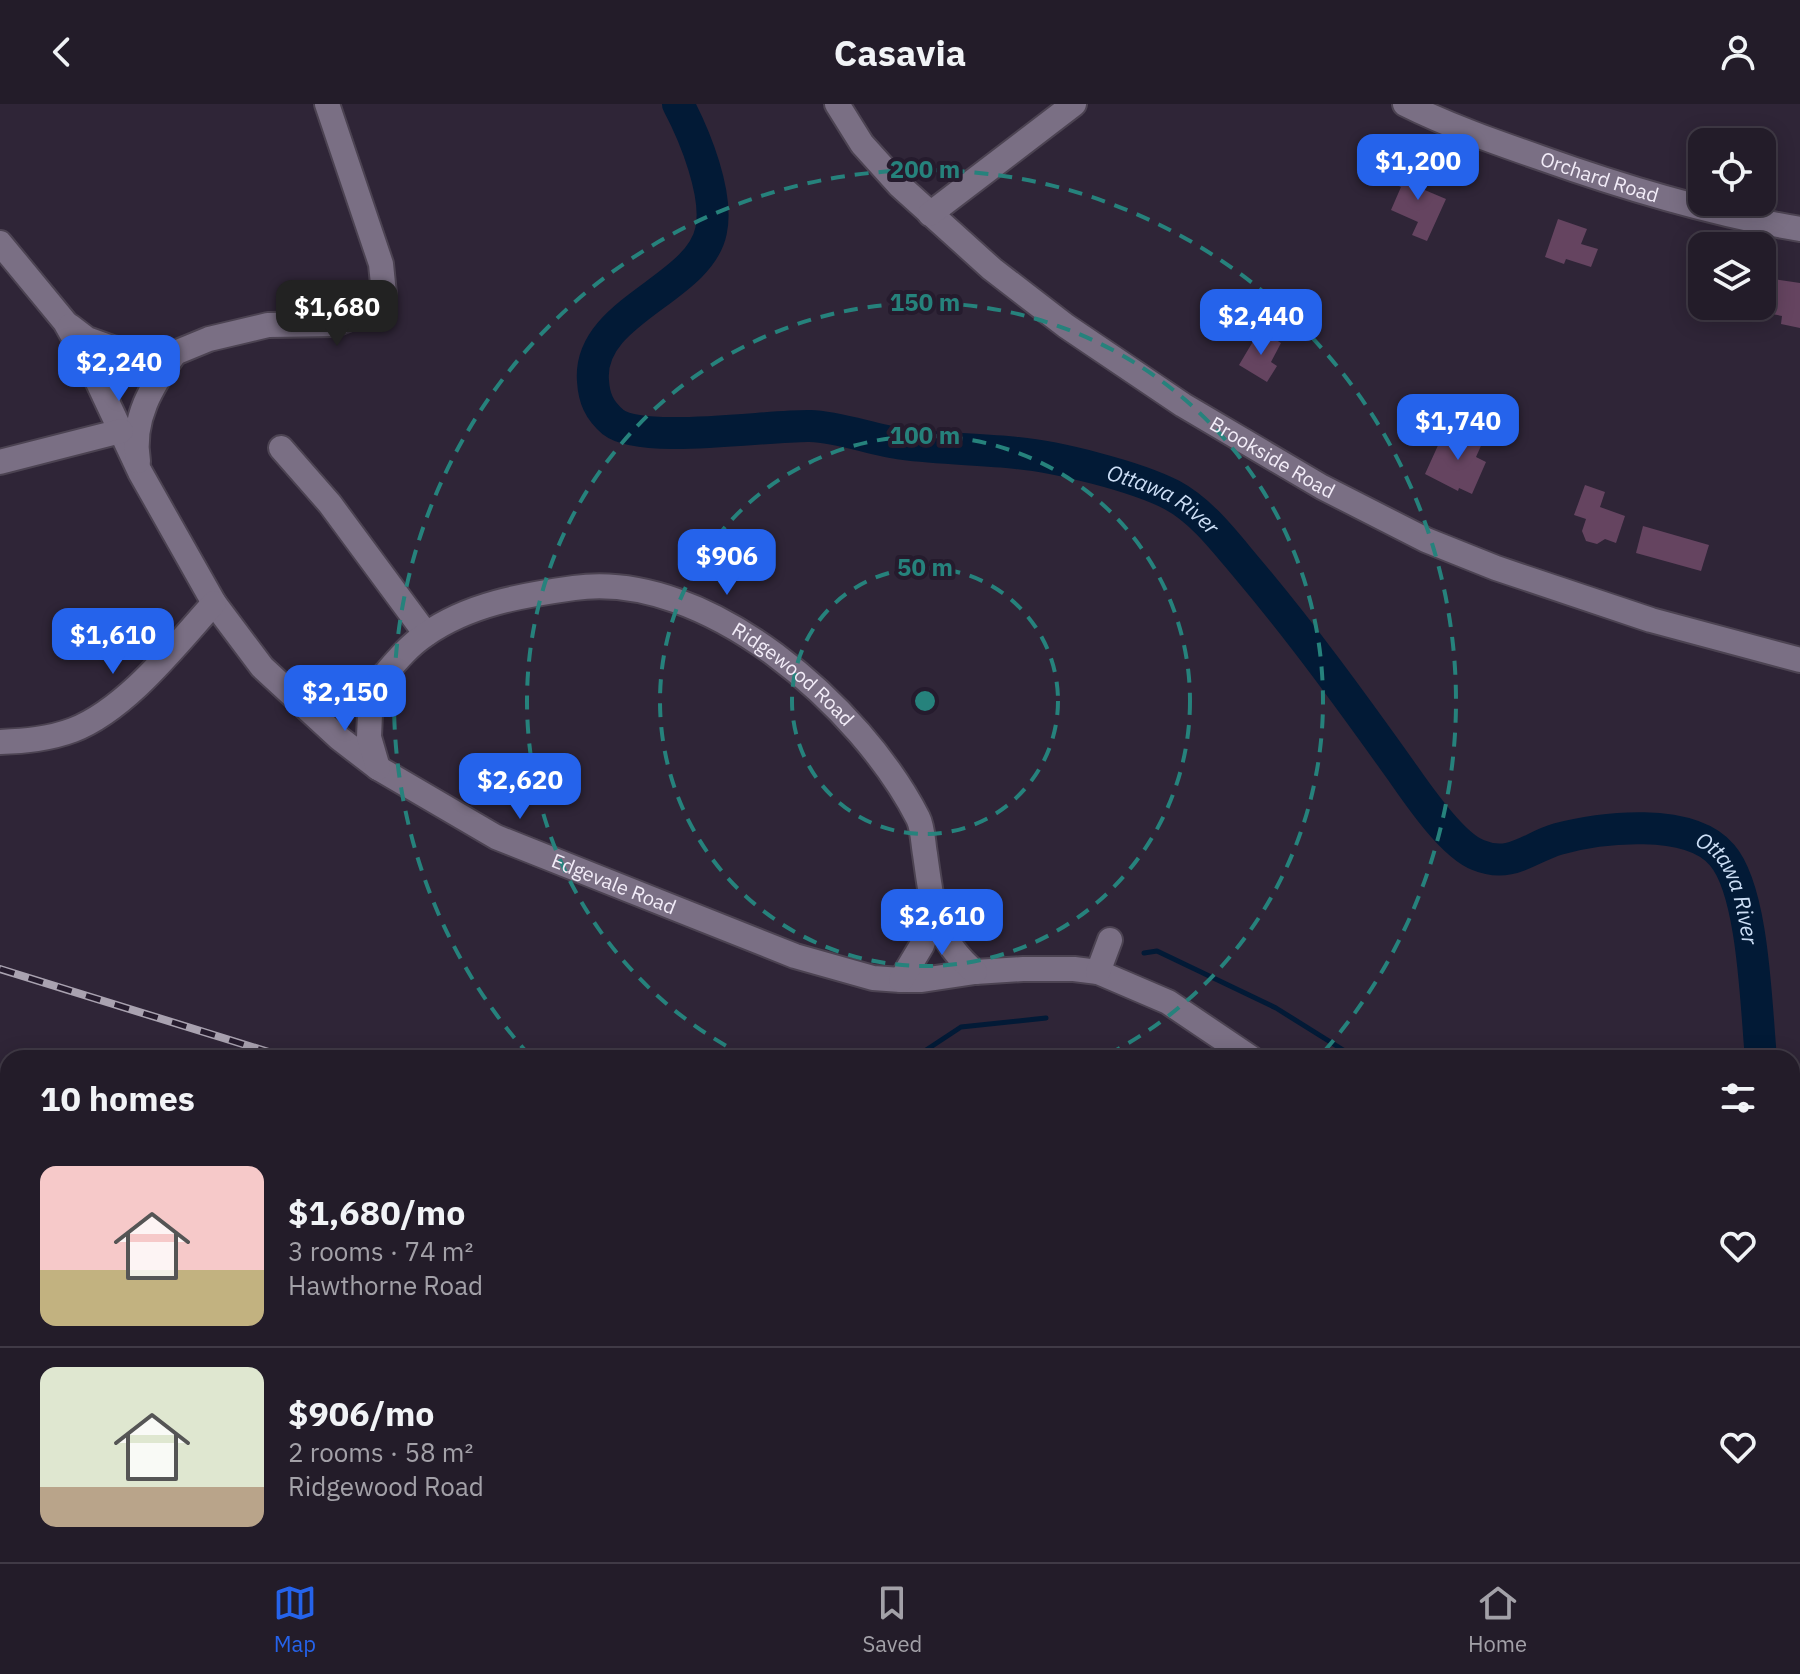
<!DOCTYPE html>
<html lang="en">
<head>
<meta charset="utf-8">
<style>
	body { margin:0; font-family:"IBM Plex Sans",sans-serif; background:#2b2531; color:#f1f3f6; height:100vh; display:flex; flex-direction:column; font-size:30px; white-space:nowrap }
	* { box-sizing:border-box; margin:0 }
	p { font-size:26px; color:#a3a1a8 }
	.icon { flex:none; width:44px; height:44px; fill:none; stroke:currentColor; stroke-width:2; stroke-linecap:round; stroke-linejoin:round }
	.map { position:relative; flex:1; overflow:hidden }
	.panel { position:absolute; left:0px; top:946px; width:1800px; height:512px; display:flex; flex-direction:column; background:#231c29; border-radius:24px 24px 0 0; box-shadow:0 4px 20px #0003,0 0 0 2px #403a46 }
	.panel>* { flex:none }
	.buttons { position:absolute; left:1688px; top:24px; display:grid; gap:16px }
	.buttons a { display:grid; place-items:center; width:88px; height:88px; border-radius:16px; background:#231c29; box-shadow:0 4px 20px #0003,0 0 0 2px #403a46; font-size:40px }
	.price { position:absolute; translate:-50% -68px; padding:0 18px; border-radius:16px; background:#2563eb; color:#fff; font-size:26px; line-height:52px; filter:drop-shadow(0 2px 4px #0008) }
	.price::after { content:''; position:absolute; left:50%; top:48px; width:24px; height:18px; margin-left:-12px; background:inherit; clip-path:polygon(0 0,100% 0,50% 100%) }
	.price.on { background:#222; color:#fff }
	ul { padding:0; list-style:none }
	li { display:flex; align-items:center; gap:24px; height:200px; padding:0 40px }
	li+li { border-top:2px solid #403a46 }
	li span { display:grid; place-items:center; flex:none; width:224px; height:160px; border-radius:16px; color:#555 }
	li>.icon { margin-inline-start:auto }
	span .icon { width:96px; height:96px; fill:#fffc; stroke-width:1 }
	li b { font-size:34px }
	h2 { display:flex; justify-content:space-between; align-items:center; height:96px; padding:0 40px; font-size:34px }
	header { display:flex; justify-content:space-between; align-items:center; height:104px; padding:0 40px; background:#231c29; font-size:36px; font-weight:700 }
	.menu { display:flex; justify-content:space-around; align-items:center; height:112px; border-top:2px solid #403a46; background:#231c29; font-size:22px; color:#a3a1a8 }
	.menu a { display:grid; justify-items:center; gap:4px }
	.menu .on { color:#2563eb }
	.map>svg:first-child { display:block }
	.forest { fill:#445f3e }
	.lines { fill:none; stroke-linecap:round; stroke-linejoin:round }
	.stream { stroke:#021a36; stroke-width:5 }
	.river { stroke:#021a36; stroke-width:32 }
	.building { fill:#654460 }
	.minor-casing { stroke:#4c4352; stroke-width:28 }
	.minor { stroke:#7a6f84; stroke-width:24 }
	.rail-casing { stroke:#a9a2b0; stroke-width:8 }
	.rail { stroke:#251b2d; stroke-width:5; stroke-dasharray:15; stroke-linecap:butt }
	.ring { fill:none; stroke:#26827c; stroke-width:4; stroke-dasharray:14 10 }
	.labels { text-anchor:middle; stroke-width:8; stroke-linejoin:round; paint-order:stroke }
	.street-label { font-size:20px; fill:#f2ecf8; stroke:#251b2d }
	.water-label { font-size:22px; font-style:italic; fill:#ccdef5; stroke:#251b2d }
	.centre { fill:#26827c; stroke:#251b2d; stroke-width:4 }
	.ring-label { font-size:24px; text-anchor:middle; font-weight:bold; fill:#26827c; stroke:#251b2d; stroke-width:8; stroke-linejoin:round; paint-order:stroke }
</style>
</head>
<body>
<header><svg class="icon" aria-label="back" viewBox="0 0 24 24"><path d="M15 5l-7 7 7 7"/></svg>Casavia<svg class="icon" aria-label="person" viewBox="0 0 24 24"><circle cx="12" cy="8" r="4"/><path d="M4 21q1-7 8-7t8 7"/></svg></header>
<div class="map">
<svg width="1800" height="1458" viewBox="0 0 1800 1458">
	<rect width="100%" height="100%" fill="#2f2537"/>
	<path class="forest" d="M0 967 8 970V1450H551L552 1458H0Z"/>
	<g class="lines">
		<g class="stream">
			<path d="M1144 849 1157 847 1276 904 1356 954"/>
			<path d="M914 954 961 923 1046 914"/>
			<path d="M549 1450 551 1458"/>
			<path d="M220 1458 232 1450"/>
		</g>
		<g class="river">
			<path id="s1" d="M678 0C695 32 719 91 711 127 699 186 587 207 593 277 594 294 599 306 613 318 642 341 768 321 810 322 841 323 872 336 903 340 940 345 979 345 1017 349 1058 353 1135 372 1172 391 1202 407 1225 438 1247 464 1302 529 1352 598 1402 668 1418 691 1452 741 1478 751 1511 765 1530 743 1558 735 1601 723 1690 713 1722 751 1754 788 1756 904 1761 954"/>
			<path d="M1792 1022 1800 1028"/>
		</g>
	</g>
	<g class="building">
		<path d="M1406 60 1426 69 1420 84 1446 95 1427 137 1412 131 1418 118 1391 106 1401 83 1397 81Z"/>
		<path d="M1558 115 1587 125 1581 140 1598 145 1591 163 1566 155 1564 160 1545 153Z"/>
		<path d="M1700 163H1702V189L1696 188Z"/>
		<path d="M1773 175 1800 179V224L1781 220 1782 212 1767 209Z"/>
		<path d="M1265 229 1281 239 1271 258 1277 262 1267 278 1239 261 1255 234 1260 237Z"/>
		<path d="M1460 324 1484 335 1476 353 1486 358 1472 390 1459 384 1458 387 1425 370 1440 337 1451 342Z"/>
		<path d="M1585 381 1605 388 1600 403 1625 412 1616 439 1605 435 1597 440 1586 437 1582 427 1586 415 1574 411Z"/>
		<path d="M1643 422 1709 441 1701 467 1636 449Z"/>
		<path d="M1792 1181 1800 1182V1208L1792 1207Z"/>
		<path d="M687 1450H715L713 1458H685Z"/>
		<path d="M778 1450H809L807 1458Z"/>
		<path d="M863 1450H874L885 1453 884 1458H861Z"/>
		<path d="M1327 1450H1372L1371 1458H1325Z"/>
		<path d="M1402 1450H1440L1449 1454 1447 1458H1394L1396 1454 1399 1456Z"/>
	</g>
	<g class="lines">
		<g class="minor-casing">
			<g id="minor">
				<path id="s2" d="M837 0 862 40 899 81 992 165 1066 222 1183 301 1322 383 1426 436 1496 464 1651 516 1800 556"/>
				<path id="s3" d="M1405 0C1449 22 1495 38 1541 54 1625 84 1712 110 1800 125"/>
				<path d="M930 110 1074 0"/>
				<path id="s4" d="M0 139 65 218 94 270 140 368 214 499 262 563 339 634 378 664 496 733 795 852 873 874 901 876H922L975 868 1023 865H1074L1098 868 1168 898 1251 954"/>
				<path d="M70 222 87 235 112 244 143 249H175L209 235 268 221 335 220 360 210 384 190 381 160 327 0"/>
				<path d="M281 344 330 400 426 530"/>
				<path d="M138 357C131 315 152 282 175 249"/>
				<path d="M0 358 121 327"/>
				<path d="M371 587 369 633 378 664"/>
				<path id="s5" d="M306 602C326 601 353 598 370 587 376 583 381 574 386 569 398 555 410 541 425 531 469 500 523 491 574 484 707 465 862 604 918 714 923 724 923 739 925 750 932 799 934 834 975 868"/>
				<path d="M0 638C25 637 49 635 73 626 127 605 176 541 214 499"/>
				<path d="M1098 868 1110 836"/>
				<path d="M901 876 922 841 933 807"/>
				<path d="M1792 1102 1800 1104"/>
				<path d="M624 1450 626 1458"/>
				<path d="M1090 1450 1121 1458"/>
				<path d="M981 1458 983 1450"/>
			</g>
		</g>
		<use href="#minor" class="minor"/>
		<g class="rail-casing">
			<g id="rail">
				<path d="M0 865 288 954"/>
				<path d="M1792 1419 1800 1421"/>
			</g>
		</g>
		<use href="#rail" class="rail"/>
	</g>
	<g class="ring">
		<circle cx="925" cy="597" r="133"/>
		<circle cx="925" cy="597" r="265"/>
		<path d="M747 953A398 398 0 1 1 1103 953"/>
		<path d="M530 952A531 531 0 1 1 1320 952"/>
	</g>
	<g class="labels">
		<g class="street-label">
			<text dy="7" stroke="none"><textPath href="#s3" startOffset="208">Orchard Road</textPath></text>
			<text dy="7" stroke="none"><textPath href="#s2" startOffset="566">Brookside Road</textPath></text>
			<text dy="7" stroke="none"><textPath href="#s5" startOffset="546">Ridgewood Road</textPath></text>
			<text dy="7" stroke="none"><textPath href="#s4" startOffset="918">Edgevale Road</textPath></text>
		</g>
		<g class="water-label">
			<text dy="8" stroke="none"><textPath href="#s1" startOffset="942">Ottawa River</textPath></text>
			<text dy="8" stroke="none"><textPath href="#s1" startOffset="1712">Ottawa River</textPath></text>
		</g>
	</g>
	<circle cx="925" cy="597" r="12" class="centre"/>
	<g class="ring-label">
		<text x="925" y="74">200 m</text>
		<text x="925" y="207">150 m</text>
		<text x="925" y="340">100 m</text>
		<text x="925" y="472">50 m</text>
	</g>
</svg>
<div class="buttons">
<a><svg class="icon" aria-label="locate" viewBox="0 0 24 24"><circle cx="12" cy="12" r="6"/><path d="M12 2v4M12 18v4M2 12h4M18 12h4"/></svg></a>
<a><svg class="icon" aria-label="layers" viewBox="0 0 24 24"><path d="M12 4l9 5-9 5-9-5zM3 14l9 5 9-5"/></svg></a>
</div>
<b class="price" style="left:1418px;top:98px">$1,200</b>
<b class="price on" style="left:337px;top:244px">$1,680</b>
<b class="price" style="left:1261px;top:253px">$2,440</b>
<b class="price" style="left:119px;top:299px">$2,240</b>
<b class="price" style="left:1458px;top:358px">$1,740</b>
<b class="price" style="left:727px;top:493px">$906</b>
<b class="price" style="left:113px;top:572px">$1,610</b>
<b class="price" style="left:345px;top:629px">$2,150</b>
<b class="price" style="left:520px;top:717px">$2,620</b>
<b class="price" style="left:942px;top:853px">$2,610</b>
<section class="panel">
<h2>10 homes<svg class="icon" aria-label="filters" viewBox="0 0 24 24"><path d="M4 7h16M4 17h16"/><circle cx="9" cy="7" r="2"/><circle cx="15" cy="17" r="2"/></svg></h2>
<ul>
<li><span style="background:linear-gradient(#f6c9c9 65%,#c2b280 0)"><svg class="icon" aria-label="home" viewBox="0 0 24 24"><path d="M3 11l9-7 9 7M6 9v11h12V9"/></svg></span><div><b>$1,680/mo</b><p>3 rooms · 74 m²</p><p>Hawthorne Road</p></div><svg class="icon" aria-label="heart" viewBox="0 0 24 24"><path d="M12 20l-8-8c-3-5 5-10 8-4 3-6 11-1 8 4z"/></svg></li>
<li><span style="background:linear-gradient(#dfe7d0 75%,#b9a48a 0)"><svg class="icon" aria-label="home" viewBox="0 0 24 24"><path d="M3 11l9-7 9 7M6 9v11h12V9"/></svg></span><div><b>$906/mo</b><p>2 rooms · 58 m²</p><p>Ridgewood Road</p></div><svg class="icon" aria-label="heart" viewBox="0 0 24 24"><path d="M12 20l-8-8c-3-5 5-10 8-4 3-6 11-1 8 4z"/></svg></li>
</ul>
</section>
</div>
<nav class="menu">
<a class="on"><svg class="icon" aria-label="map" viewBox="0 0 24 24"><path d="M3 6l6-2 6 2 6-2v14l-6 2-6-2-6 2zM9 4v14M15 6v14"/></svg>Map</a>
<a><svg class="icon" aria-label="saved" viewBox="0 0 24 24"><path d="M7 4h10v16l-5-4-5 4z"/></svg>Saved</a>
<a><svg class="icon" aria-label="home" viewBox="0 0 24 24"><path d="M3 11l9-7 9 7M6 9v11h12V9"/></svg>Home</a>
</nav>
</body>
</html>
